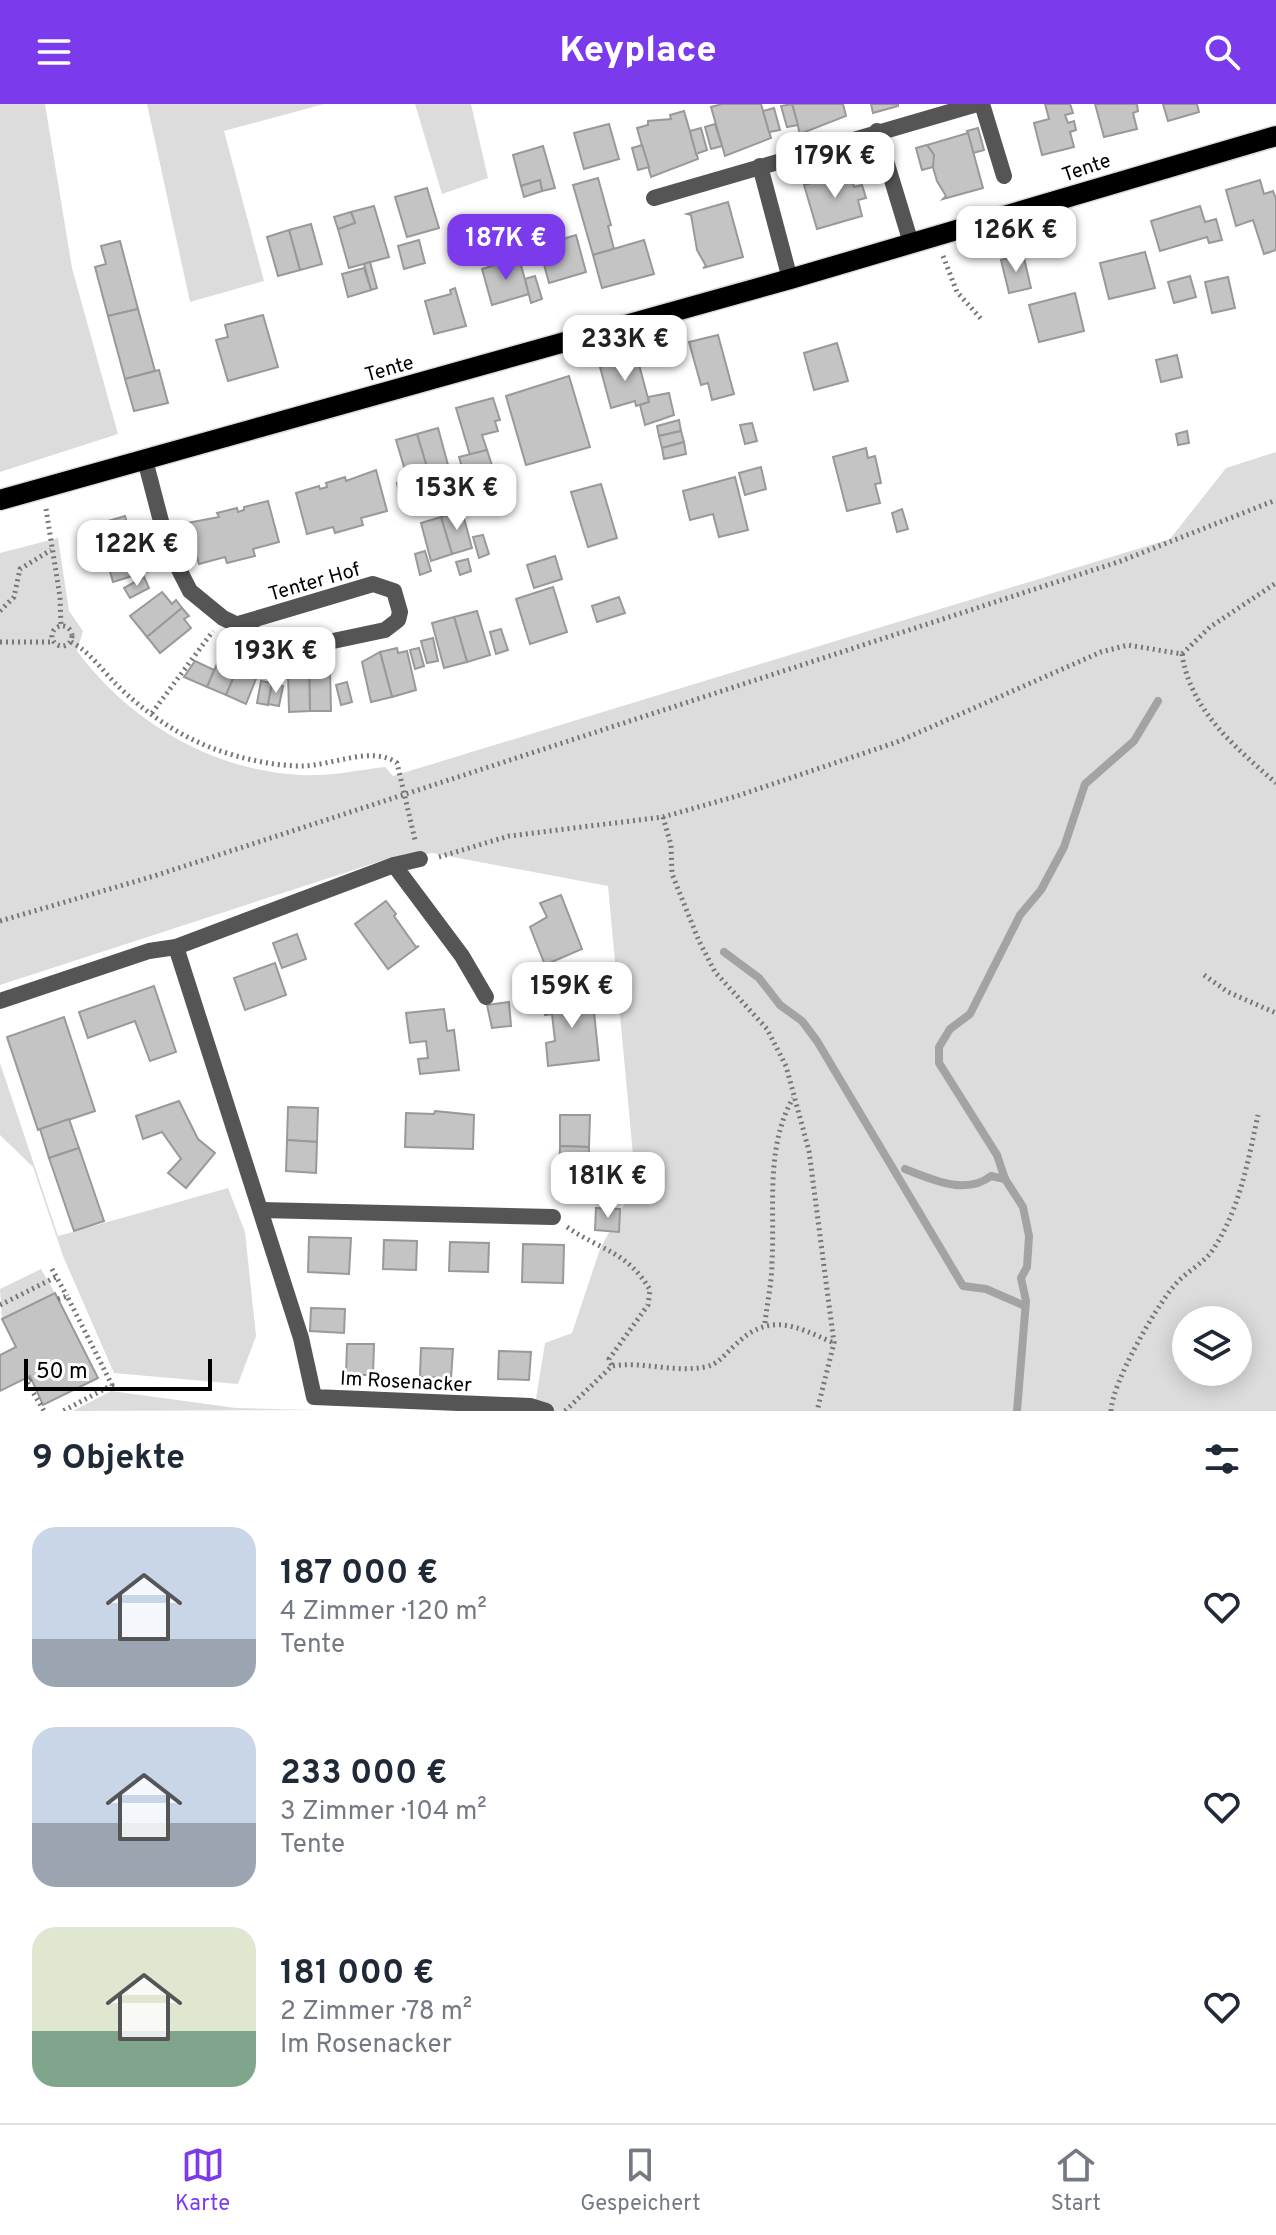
<!DOCTYPE html>
<html lang="de">
<head>
<meta charset="utf-8">
<style>
	body { margin:0; font-family:Overpass,sans-serif; background:#f6f6f7; color:#1f2937; height:100vh; display:flex; flex-direction:column; font-size:30px; white-space:nowrap }
	* { box-sizing:border-box; margin:0 }
	p { font-size:26px; color:#747a83 }
	.icon { flex:none; width:44px; height:44px; fill:none; stroke:currentColor; stroke-width:2; stroke-linecap:round; stroke-linejoin:round }
	.map { position:relative; height:1307px; overflow:hidden }
	.drawer { display:flex; flex-direction:column; background:#fff; flex:1 }
	.drawer>* { flex:none }
	.buttons { position:absolute; left:1172px; top:1202px; display:grid; gap:16px }
	.buttons a { display:grid; place-items:center; width:80px; height:80px; border-radius:50%; background:#fff; box-shadow:0 4px 20px #0003; font-size:40px }
	.scale { position:absolute; left:24px; bottom:20px; width:188px; box-sizing:border-box; padding-left:8px; border:4px solid #000; border-top:0; font-size:22px; line-height:28px; white-space:nowrap; color:#000; -webkit-text-stroke:6px #fff; paint-order:stroke }
	.price { position:absolute; translate:-50% -68px; padding:0 18px; border-radius:16px; background:#fff; color:#222; font-size:26px; line-height:52px; filter:drop-shadow(0 2px 4px #0008) }
	.price::after { content:''; position:absolute; left:50%; top:48px; width:24px; height:18px; margin-left:-12px; background:inherit; clip-path:polygon(0 0,100% 0,50% 100%) }
	.price.on { background:#7c3aed; color:#fff }
	ul { padding:0; list-style:none }
	li { display:flex; align-items:center; gap:24px; height:200px; padding:0 32px }
	li span { display:grid; place-items:center; flex:none; width:224px; height:160px; border-radius:24px; color:#555 }
	li>.icon { margin-inline-start:auto }
	span .icon { width:96px; height:96px; fill:#fffc; stroke-width:1 }
	li b { font-size:34px }
	h2 { display:flex; justify-content:space-between; align-items:center; height:96px; padding:0 32px; font-size:34px }
	header { display:flex; justify-content:space-between; align-items:center; height:104px; padding:0 32px; background:#7c3aed; color:#fff; font-size:36px; font-weight:800 }
	.tab-bar { display:flex; justify-content:space-around; align-items:center; height:112px; border-top:2px solid #e0e1e3; background:#fff; font-size:22px; color:#747a83 }
	.tab-bar a { display:grid; justify-items:center; gap:4px }
	.tab-bar .on { color:#7c3aed }
	.map>svg:first-child { display:block }
	.green { fill:#dcdcdc; fill-rule:evenodd }
	.lines { fill:none; stroke-linecap:round; stroke-linejoin:round }
	.stream { stroke:#a3a3a3; stroke-width:8 }
	.building { fill:#c4c4c4; stroke:#999; stroke-width:2 }
	.primary-casing { stroke:#dbdbdb; stroke-width:23 }
	.path { stroke:#777; stroke-width:5; stroke-dasharray:2 4; stroke-linecap:butt }
	.street { stroke:#555; stroke-width:16 }
	.primary { stroke:#000; stroke-width:20 }
	.labels { text-anchor:middle; stroke-width:6; stroke-linejoin:round; paint-order:stroke }
	.street-label { font-size:20px; fill:#000; stroke:#fff }
</style>
</head>
<body>
<header><svg class="icon" aria-label="menu" viewBox="0 0 24 24"><path d="M4 6h16M4 12h16M4 18h16"/></svg>Keyplace<svg class="icon" aria-label="search" viewBox="0 0 24 24"><circle cx="10" cy="10" r="6"/><path d="M15 15l6 6"/></svg></header>
<div class="map">
<svg width="1276" height="1307" viewBox="0 0 1276 1307">
	<rect width="100%" height="100%" fill="#fff"/>
	<g class="green">
		<path d="M0 0H45L72 164 118 330 0 368Z"/>
		<path d="M147 0H324L224 27 264 177 190 198Z"/>
		<path d="M415 0H471L488 74 442 90Z"/>
		<path d="M1276 348V1307H534L545 1239 572 1229 600 1145 626 1097 633 1051 608 782 432 749 378 758 0 881V449L58 434 69 507 83 527 77 547C130 618 211 666 300 671 327 673 358 666 385 663L393 672 1170 435 1226 364ZM1186 1216H1238V1268H1186Z"/>
		<path d="M0 959 58 1132 228 1084 245 1128 256 1232 238 1280 114 1269 63 1152 33 1063 0 1031Z"/>
		<path d="M41 1165 55 1189 2 1215 0 1185Z"/>
		<path d="M111 1287 236 1304 316 1306 73 1307Z"/>
	</g>
	<g class="lines">
		<g class="stream">
			<path d="M724 848 759 874 780 901 802 917 817 937 963 1182 986 1185 1025 1202"/>
			<path d="M905 1065C931 1075 966 1092 991 1072L1005 1075"/>
			<path d="M1017 1307 1026 1197 1021 1174 1027 1163 1029 1132 1023 1103 1005 1075 997 1051 939 959V943L950 925 970 910 1020 811 1041 786 1064 743 1085 680 1134 637 1158 597"/>
		</g>
	</g>
	<g class="building">
		<path d="M722 0H761L771 34 725 52 711 3Z"/>
		<path d="M792 0H843L846 12 800 30Z"/>
		<path d="M792 0 798 21 787 23 781 2Z"/>
		<path d="M871 0H898V2L873 9Z"/>
		<path d="M1045 0H1070L1073 9 1065 11 1068 19 1074 17 1076 26 1070 28 1074 43 1042 51 1034 19 1049 15Z"/>
		<path d="M1095 0H1137L1138 7 1133 9 1137 25 1104 33Z"/>
		<path d="M1163 0H1197L1199 8 1168 17Z"/>
		<path d="M774 4 780 26 769 28 763 7Z"/>
		<path d="M684 7 698 55 651 73 637 24 648 21V17L671 15 670 11Z"/>
		<path d="M609 20 619 55 584 65 574 29Z"/>
		<path d="M715 20 722 42 711 45 705 23Z"/>
		<path d="M701 24 707 46 696 50 690 27Z"/>
		<path d="M978 24 984 46 973 49 967 27Z"/>
		<path d="M968 29 983 84 943 95 946 92 937 77 932 60 934 51 927 41Z"/>
		<path d="M642 41 649 63 638 66 632 44Z"/>
		<path d="M927 41 934 51 933 63 922 66 916 44Z"/>
		<path d="M543 42 555 84 542 87 540 76 521 82 513 51Z"/>
		<path d="M850 68 854 83 862 81 866 94 858 96 862 112 817 125 804 81Z"/>
		<path d="M598 74 611 121 608 122 614 145 593 151 573 81Z"/>
		<path d="M540 76 542 87 524 93 521 82Z"/>
		<path d="M1260 76 1264 90 1273 87 1276 95V146L1264 150 1253 116 1236 122 1226 86Z"/>
		<path d="M427 84 439 124 407 133 395 93Z"/>
		<path d="M728 98 743 153 703 164 706 162 697 146 691 111 687 110Z"/>
		<path d="M374 102 389 153 349 164 338 125 355 119 351 108Z"/>
		<path d="M1200 102 1205 118 1216 115 1222 136 1209 139 1207 133 1160 147 1151 117Z"/>
		<path d="M351 108 355 119 338 125 334 113Z"/>
		<path d="M311 120 322 160 300 166 289 126Z"/>
		<path d="M289 126 300 166 278 172 267 133Z"/>
		<path d="M576 131 586 168 549 179 539 142Z"/>
		<path d="M419 136 425 159 404 165 398 142Z"/>
		<path d="M644 136 654 170 602 184 593 151Z"/>
		<path d="M120 137 138 205 108 212 95 163 106 160 101 142Z"/>
		<path d="M1145 148 1155 184 1109 195 1100 159Z"/>
		<path d="M1023 150 1031 184 1009 189 1001 156Z"/>
		<path d="M519 154 529 190 492 201 482 165Z"/>
		<path d="M370 158 377 184 371 186 364 160Z"/>
		<path d="M364 164 371 186 348 193 342 170Z"/>
		<path d="M535 172 542 195 531 199 525 175Z"/>
		<path d="M1190 172 1196 193 1174 199 1168 178Z"/>
		<path d="M1228 173 1235 204 1212 209 1205 178Z"/>
		<path d="M455 184 466 222 434 230 425 197 451 190 450 186Z"/>
		<path d="M1075 189 1084 227 1039 238 1029 201Z"/>
		<path d="M138 205 155 267 125 275 108 212Z"/>
		<path d="M263 211 278 263 228 277 216 236 228 233 225 221Z"/>
		<path d="M718 231 734 290 712 296 708 279 701 281 689 238Z"/>
		<path d="M837 239 848 277 814 286 804 249Z"/>
		<path d="M1177 251 1182 273 1161 278 1156 256Z"/>
		<path d="M637 253 649 298 636 302 635 297 611 304 600 263Z"/>
		<path d="M159 266 168 299 134 307 125 275Z"/>
		<path d="M569 272 590 343 526 361 506 292Z"/>
		<path d="M669 289 674 311 645 321 640 301 649 298 648 293Z"/>
		<path d="M493 294 500 316 495 317 498 327 482 331 487 346 470 351 456 304Z"/>
		<path d="M679 316 681 327 659 332 657 322Z"/>
		<path d="M752 319 757 337 745 340 740 321Z"/>
		<path d="M438 324 448 361 428 367 417 330Z"/>
		<path d="M681 327 684 338 662 344 659 332Z"/>
		<path d="M1187 327 1189 339 1178 341 1176 330Z"/>
		<path d="M417 330 428 367 407 373 396 336Z"/>
		<path d="M684 338 686 350 664 355 662 344Z"/>
		<path d="M866 344 868 354 875 352 881 379 875 380 880 399 847 407 833 353Z"/>
		<path d="M487 346 497 377 468 384 459 353Z"/>
		<path d="M761 363 766 385 745 391 739 369Z"/>
		<path d="M376 366 387 407 361 414 363 421 335 429 333 423 307 430 296 389 319 382 320 385 327 383 326 379 345 373 346 377Z"/>
		<path d="M735 373 748 426 719 433 713 410 690 416 683 387Z"/>
		<path d="M408 377 413 398 402 401 397 379Z"/>
		<path d="M601 380 617 434 588 443 571 388Z"/>
		<path d="M268 397 279 438 253 445 255 452 227 459 225 453 199 460 187 419 219 413 217 409 237 404 238 408 244 406V403Z"/>
		<path d="M902 405 908 425 897 428 892 409Z"/>
		<path d="M462 407 472 444 452 450 441 413Z"/>
		<path d="M125 412 128 422 108 428 105 418Z"/>
		<path d="M441 413 452 450 431 457 421 419Z"/>
		<path d="M141 427 152 445 107 457 101 437Z"/>
		<path d="M483 431 489 450 479 454 473 433Z"/>
		<path d="M152 445V466L113 478 107 457Z"/>
		<path d="M425 447 431 467 420 471 415 450Z"/>
		<path d="M555 452 562 475 534 484 527 461Z"/>
		<path d="M468 455 471 467 460 471 456 458Z"/>
		<path d="M144 473 149 484 130 494 124 484Z"/>
		<path d="M553 483 567 528 530 540 516 495Z"/>
		<path d="M162 488 172 500 176 496 182 504 147 533 130 512Z"/>
		<path d="M619 493 625 509 597 518 592 502Z"/>
		<path d="M182 504 189 512 184 515 191 524 160 549 147 533Z"/>
		<path d="M477 507 490 551 467 558 454 513Z"/>
		<path d="M454 513 467 558 444 564 432 519Z"/>
		<path d="M501 525 508 546 496 550 490 528Z"/>
		<path d="M433 534 438 557 427 559 421 537Z"/>
		<path d="M397 544 398 549 407 547 416 586 392 593 380 548Z"/>
		<path d="M419 544 424 562 415 565 410 546Z"/>
		<path d="M234 545 244 549 226 591 207 583 223 546 232 550Z"/>
		<path d="M380 548 392 593 371 598 362 558Z"/>
		<path d="M244 549 253 553 251 558 261 562 246 600 226 591Z"/>
		<path d="M195 557 214 566 207 583 184 573Z"/>
		<path d="M319 560V566H330L331 607H310L309 561Z"/>
		<path d="M299 561H309L310 607 289 608 288 568 299 567Z"/>
		<path d="M261 577 272 579 268 601 257 599Z"/>
		<path d="M347 578 352 598 341 601 336 581Z"/>
		<path d="M272 580 283 582 279 602 268 600Z"/>
		<path d="M561 791 582 845 545 861 530 823 547 813 540 799Z"/>
		<path d="M386 797 396 810 394 812 416 843 419 842 388 865 355 820Z"/>
		<path d="M297 830 306 855 282 864 273 839Z"/>
		<path d="M275 859 286 891 245 906 234 874Z"/>
		<path d="M154 882 176 948 150 957 135 917 88 934 79 908Z"/>
		<path d="M592 889 599 956 548 962 546 939 555 937 552 910 545 911 544 894Z"/>
		<path d="M509 898 511 922 492 924 487 901Z"/>
		<path d="M444 905 447 927 454 926 459 966 420 970 418 955 428 954 426 937 410 939 406 909Z"/>
		<path d="M64 913 95 1007 38 1026 7 933Z"/>
		<path d="M179 997 198 1035 215 1049 186 1084 168 1069 181 1055 162 1028 143 1035 136 1012Z"/>
		<path d="M288 1003 318 1004 317 1038 287 1036Z"/>
		<path d="M435 1007 474 1011 473 1045 405 1043 406 1009 434 1010Z"/>
		<path d="M560 1011H590L589 1043 560 1042Z"/>
		<path d="M69 1015 79 1044 49 1054 40 1025Z"/>
		<path d="M287 1036 317 1038 316 1069 286 1067Z"/>
		<path d="M560 1042 589 1043 588 1075 559 1074Z"/>
		<path d="M79 1044 104 1117 74 1127 49 1054Z"/>
		<path d="M596 1104 620 1105 619 1128 595 1126Z"/>
		<path d="M309 1133 351 1134 349 1170 308 1168Z"/>
		<path d="M384 1136 417 1137 416 1166 383 1165Z"/>
		<path d="M450 1138 489 1139 488 1168 449 1167Z"/>
		<path d="M523 1140 564 1141 563 1179 522 1178Z"/>
		<path d="M55 1189 98 1274 43 1301 30 1272 0 1287V1251L16 1243 2 1215Z"/>
		<path d="M311 1204 345 1205 344 1229 310 1227Z"/>
		<path d="M347 1240H374L373 1271H346Z"/>
		<path d="M421 1244 453 1245 451 1274 420 1273Z"/>
		<path d="M499 1247 531 1248 529 1276 498 1275Z"/>
	</g>
	<g class="lines">
		<g class="primary-casing">
			<path id="primary" d="M0 396 790 175 1276 32"/>
		</g>
		<g class="path">
			<path d="M943 152 957 188 982 216"/>
			<path d="M46 405 60 493 61 522"/>
			<path d="M0 507 14 493 20 465 51 446"/>
			<circle cx="62" cy="532" r="10"/>
			<path d="M0 538H53"/>
			<path d="M71 538C89 547 102 566 116 580 142 606 177 631 212 644 239 654 272 662 302 662 331 662 372 641 397 659L415 736"/>
			<path d="M1182 550C1190 606 1235 643 1276 679"/>
			<path d="M152 609 213 527"/>
			<path d="M663 713 671 741 672 770 699 837 715 868 767 925 786 962 809 1047 834 1239 817 1307"/>
			<path d="M439 753 509 732 663 713 737 692 897 638 1101 548 1128 541 1182 550 1210 523 1276 479"/>
			<path d="M0 817 154 772 1121 457 1276 396"/>
			<path d="M1204 871 1228 888 1276 909"/>
			<path d="M567 1123C602 1147 628 1148 650 1186L648 1201 609 1255 612 1262"/>
			<path d="M52 1165 67 1192"/>
			<path d="M58 1195 67 1192 112 1281 63 1307"/>
			<path d="M0 1201 56 1173"/>
			<path d="M765 1219C767 1199 772 1178 772 1158 775 1103 765 1044 793 994"/>
			<path d="M31 1275 27 1278 44 1307"/>
			<path d="M565 1307 612 1262C642 1257 674 1269 705 1263 719 1260 724 1251 734 1242 769 1207 795 1222 834 1239"/>
			<path d="M1111 1307C1112 1279 1155 1204 1174 1182 1185 1168 1204 1160 1214 1144 1240 1104 1248 1057 1258 1011"/>
		</g>
		<g class="street">
			<path d="M982 0 1004 72"/>
			<path d="M877 27 911 139"/>
			<path d="M760 62 790 175"/>
			<path d="M654 94 977 0"/>
			<path d="M145 356 168 444 190 487 223 514 273 538 314 541 385 526 398 516 400 508 394 487 373 480 235 521"/>
			<path d="M420 755 394 761 462 852 486 893"/>
			<path d="M176 843 301 1234 314 1293 530 1302 546 1307"/>
			<path d="M0 897 149 847 176 843 394 761"/>
			<path d="M261 1106 553 1113"/>
		</g>
		<use href="#primary" class="primary"/>
	</g>
	<g class="labels">
		<g class="street-label">
			<text transform="translate(1086 63) rotate(-19)" y="7">Tente</text>
			<text transform="translate(389 264) rotate(-16)" y="7">Tente</text>
			<text transform="translate(314 477) rotate(-16)" y="7">Tenter Hof</text>
			<text transform="translate(406 1277) rotate(3)" y="7">Im Rosenacker</text>
		</g>
	</g>
</svg>
<div class="buttons">
<a><svg class="icon" aria-label="layers" viewBox="0 0 24 24"><path d="M12 4l9 5-9 5-9-5zM3 14l9 5 9-5"/></svg></a>
</div>
<div class="scale">50 m</div>
<b class="price" style="left:835px;top:96px">179K €</b>
<b class="price" style="left:1016px;top:170px">126K €</b>
<b class="price on" style="left:506px;top:178px">187K €</b>
<b class="price" style="left:625px;top:279px">233K €</b>
<b class="price" style="left:457px;top:428px">153K €</b>
<b class="price" style="left:137px;top:484px">122K €</b>
<b class="price" style="left:276px;top:591px">193K €</b>
<b class="price" style="left:572px;top:926px">159K €</b>
<b class="price" style="left:608px;top:1116px">181K €</b>
</div>
<section class="drawer">
<h2>9 Objekte<svg class="icon" aria-label="filters" viewBox="0 0 24 24"><path d="M4 7h16M4 17h16"/><circle cx="9" cy="7" r="2"/><circle cx="15" cy="17" r="2"/></svg></h2>
<ul>
<li><span style="background:linear-gradient(#c9d6e8 70%,#9aa5b1 0)"><svg class="icon" aria-label="home" viewBox="0 0 24 24"><path d="M3 11l9-7 9 7M6 9v11h12V9"/></svg></span><div><b>187 000 €</b><p>4 Zimmer · 120 m²</p><p>Tente</p></div><svg class="icon" aria-label="heart" viewBox="0 0 24 24"><path d="M12 20l-8-8c-3-5 5-10 8-4 3-6 11-1 8 4z"/></svg></li>
<li><span style="background:linear-gradient(#c9d6e8 60%,#9aa5b1 0)"><svg class="icon" aria-label="home" viewBox="0 0 24 24"><path d="M3 11l9-7 9 7M6 9v11h12V9"/></svg></span><div><b>233 000 €</b><p>3 Zimmer · 104 m²</p><p>Tente</p></div><svg class="icon" aria-label="heart" viewBox="0 0 24 24"><path d="M12 20l-8-8c-3-5 5-10 8-4 3-6 11-1 8 4z"/></svg></li>
<li><span style="background:linear-gradient(#dfe7d0 65%,#7fa58c 0)"><svg class="icon" aria-label="home" viewBox="0 0 24 24"><path d="M3 11l9-7 9 7M6 9v11h12V9"/></svg></span><div><b>181 000 €</b><p>2 Zimmer · 78 m²</p><p>Im Rosenacker</p></div><svg class="icon" aria-label="heart" viewBox="0 0 24 24"><path d="M12 20l-8-8c-3-5 5-10 8-4 3-6 11-1 8 4z"/></svg></li>
</ul>
</section>
<nav class="tab-bar">
<a class="on"><svg class="icon" aria-label="map" viewBox="0 0 24 24"><path d="M3 6l6-2 6 2 6-2v14l-6 2-6-2-6 2zM9 4v14M15 6v14"/></svg>Karte</a>
<a><svg class="icon" aria-label="saved" viewBox="0 0 24 24"><path d="M7 4h10v16l-5-4-5 4z"/></svg>Gespeichert</a>
<a><svg class="icon" aria-label="home" viewBox="0 0 24 24"><path d="M3 11l9-7 9 7M6 9v11h12V9"/></svg>Start</a>
</nav>
</body>
</html>
